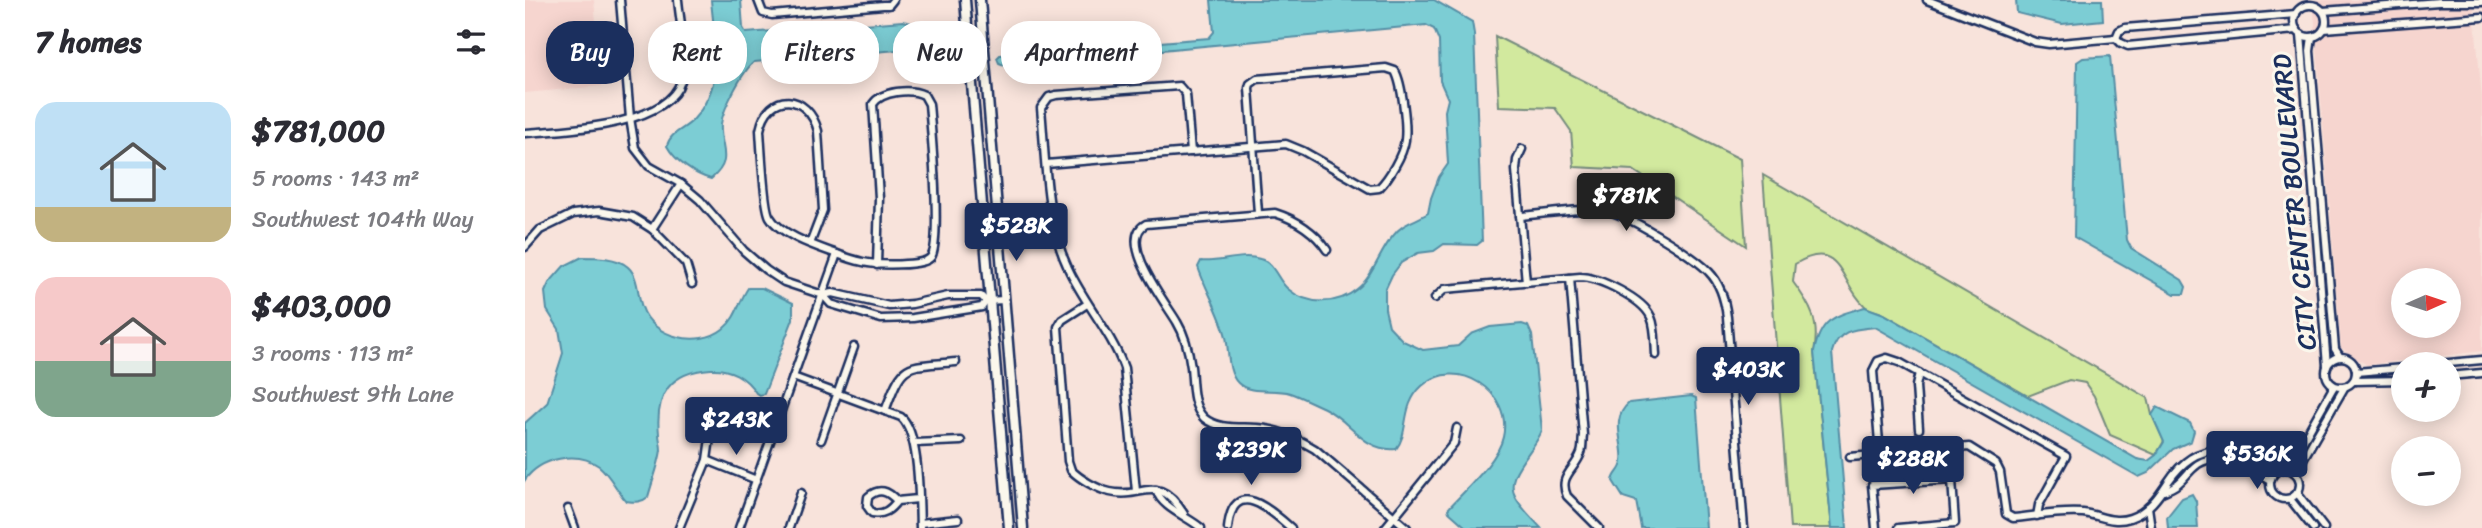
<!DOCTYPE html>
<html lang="en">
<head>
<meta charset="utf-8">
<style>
	body { margin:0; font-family:Sriracha,sans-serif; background:#f2f2f3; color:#2b2b33; height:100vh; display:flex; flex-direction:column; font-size:26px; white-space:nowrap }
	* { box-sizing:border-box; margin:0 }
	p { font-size:23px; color:#7c7c81 }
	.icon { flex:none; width:38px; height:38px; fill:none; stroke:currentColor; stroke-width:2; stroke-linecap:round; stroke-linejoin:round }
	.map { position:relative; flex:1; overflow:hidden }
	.sheet { display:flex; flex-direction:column; background:#fff; width:525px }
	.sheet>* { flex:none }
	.guide { position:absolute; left:21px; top:21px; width:665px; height:63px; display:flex; gap:14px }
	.needle { width:46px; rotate:87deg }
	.controls { position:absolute; left:1866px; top:268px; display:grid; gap:14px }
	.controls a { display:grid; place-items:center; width:70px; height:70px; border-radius:50%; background:#fff; box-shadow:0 4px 18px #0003; font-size:35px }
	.price { position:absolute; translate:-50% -60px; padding:0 16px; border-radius:7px; background:#1b2f5e; color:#fff; font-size:23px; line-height:46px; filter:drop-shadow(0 2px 4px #0008) }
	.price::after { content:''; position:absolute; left:50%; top:42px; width:21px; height:16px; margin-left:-10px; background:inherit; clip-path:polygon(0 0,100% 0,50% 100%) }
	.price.active { background:#222; color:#fff }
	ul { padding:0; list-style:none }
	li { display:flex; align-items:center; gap:21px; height:175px; padding:0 35px }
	li span { display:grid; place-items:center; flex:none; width:196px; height:140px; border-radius:21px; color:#555 }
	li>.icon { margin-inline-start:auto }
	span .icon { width:84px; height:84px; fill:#fffc; stroke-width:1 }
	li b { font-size:30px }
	h2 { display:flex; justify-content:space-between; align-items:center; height:84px; padding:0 35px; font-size:30px }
	.pill { padding:0 24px; border-radius:28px; background:#fff; box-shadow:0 4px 18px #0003; font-size:24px; line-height:63px }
	.pill.active { background:#1b2f5e; color:#fff }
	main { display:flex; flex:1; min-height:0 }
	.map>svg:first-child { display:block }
	.built { fill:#f6d5cf; fill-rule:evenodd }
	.green { fill:#d2e99e; stroke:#768c7e; stroke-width:2 }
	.water { fill:#7ccdd4; stroke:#558ea5; stroke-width:2 }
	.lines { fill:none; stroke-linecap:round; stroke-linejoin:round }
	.minor-casing { stroke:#1b2f5e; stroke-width:11 }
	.secondary-casing { stroke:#1b2f5e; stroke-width:13 }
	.minor { stroke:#fbf7ec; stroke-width:6 }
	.secondary { stroke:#fbf7ec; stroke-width:8 }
	.labels { text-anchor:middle; stroke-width:6; stroke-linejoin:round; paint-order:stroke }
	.street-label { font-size:26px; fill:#1b2f5e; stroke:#fbf7ec }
</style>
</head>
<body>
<main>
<section class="sheet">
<h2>7 homes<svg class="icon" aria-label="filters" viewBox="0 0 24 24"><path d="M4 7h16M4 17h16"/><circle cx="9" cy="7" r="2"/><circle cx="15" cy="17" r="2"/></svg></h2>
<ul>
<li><span style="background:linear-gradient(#bfe0f5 75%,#c2b280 0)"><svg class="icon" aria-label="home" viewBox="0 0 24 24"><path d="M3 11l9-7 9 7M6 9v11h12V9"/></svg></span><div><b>$781,000</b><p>5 rooms · 143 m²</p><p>Southwest 104th Way</p></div></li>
<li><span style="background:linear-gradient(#f6c9c9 60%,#7fa58c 0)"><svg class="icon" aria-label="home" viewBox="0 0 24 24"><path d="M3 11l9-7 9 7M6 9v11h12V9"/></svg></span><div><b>$403,000</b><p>3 rooms · 113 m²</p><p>Southwest 9th Lane</p></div></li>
</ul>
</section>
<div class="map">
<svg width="1957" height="528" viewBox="0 0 1957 528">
	<rect width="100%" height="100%" fill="#f8e3db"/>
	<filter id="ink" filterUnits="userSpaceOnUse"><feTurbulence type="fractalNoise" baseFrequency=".0143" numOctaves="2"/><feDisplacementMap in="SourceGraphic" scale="14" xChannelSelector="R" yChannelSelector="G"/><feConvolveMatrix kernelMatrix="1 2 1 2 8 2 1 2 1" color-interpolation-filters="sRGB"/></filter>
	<g filter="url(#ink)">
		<g class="built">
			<path d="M0 0H69L77 86 0 93Z"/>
			<path d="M1788 0H1948L1957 98V351L1842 365 1816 348ZM1878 280H1923V326H1878Z"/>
		</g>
		<g class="green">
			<path d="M970 36 1215 159 1221 246 1108 170 1049 167 1046 131 1030 108 974 106Z"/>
			<path d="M1238 175 1623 398 1627 415 1639 441 1631 455 1585 435 1569 396 1560 383 1544 380 1503 396 1359 314C1353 311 1343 310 1339 305 1314 281 1316 237 1270 264L1268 282C1286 306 1295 322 1289 352L1307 528H1265Z"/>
		</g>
		<g class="water">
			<path d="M186 0H216L218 28 221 33 378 21 412 29 414 43 409 47 229 62C218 71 198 108 196 124 194 148 210 159 186 179 170 175 150 161 142 146 145 132 159 130 168 120 201 83 190 46 186 0Z"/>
			<path d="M686 0H909L947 22 949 34 957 241 952 245 919 244 909 251 893 253 876 263 867 275 860 290V309L864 326 878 341 898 350 933 346 946 334 965 327 997 324 1003 326 1007 335 1017 430C1010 452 977 474 991 498 997 509 1008 519 1016 528H942L924 512 923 509C939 491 973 461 978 437 988 392 932 355 897 386 875 406 885 432 871 449 838 452 826 421 799 408 788 403 776 397 765 393 749 388 725 395 713 383 702 373 704 350 701 337 695 312 681 291 673 267L676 261C695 263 716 253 735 259 750 263 752 280 763 289 783 306 813 305 832 289 848 277 855 251 868 236 877 223 891 221 903 213L906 198 914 177 923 164 920 111 923 99 915 81 914 41 909 29 901 25 479 65 474 63 472 58 475 55 684 38 689 32Z"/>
			<path d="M1491 0H1577L1578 20 1537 24 1492 13Z"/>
			<path d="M1585 56 1602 240 1606 248 1657 280 1661 287 1659 294H1650L1549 237 1552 62 1558 58Z"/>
			<path d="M57 257C71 257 92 257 103 267 114 277 112 294 117 307 127 338 174 348 198 329 212 318 214 301 223 288H237L268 303V319L239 394 234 395 231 393C221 377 205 368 186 369 145 372 130 394 134 434 134 439 136 444 136 450 134 465 127 482 123 497 116 503 110 502 101 501 91 490 86 476 74 466 52 450 15 458 0 480V423L22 403 38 353 34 329 22 310 20 292 24 283 39 266Z"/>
			<path d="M1340 307 1359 314 1612 459 1623 461 1631 455 1639 442 1627 415 1632 407 1665 423 1669 431 1666 441 1648 449 1623 473 1614 477 1350 327C1330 329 1313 329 1307 352L1322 528H1307L1289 352C1296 318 1309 316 1340 307Z"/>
			<path d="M1166 396 1171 398 1181 528H1116L1111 501 1098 497 1088 481C1089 473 1096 471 1097 462 1100 444 1084 420 1104 403Z"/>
			<path d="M1667 494 1671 501 1673 528H1643L1642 517 1657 498Z"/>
		</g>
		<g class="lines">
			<g class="minor-casing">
				<g id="minor">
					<path d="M95 0 105 118 110 148 124 166 156 184 175 200 219 251 241 270 259 282 298 295 306 304 356 319 388 318 457 307 461 301 479 300"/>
					<path d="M233 0 238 13 247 15 358 5H364L368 0"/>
					<path d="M1402 0 1510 42 1524 44 1591 38"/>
					<circle cx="1785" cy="21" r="16"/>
					<path d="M1798 11 1914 2H1957"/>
					<path d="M1799 29 1957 17"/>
					<path d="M1776 34 1802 366"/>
					<path d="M1787 37 1785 51 1810 349 1815 357"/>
					<path d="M1591 38 1594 31 1600 28 1771 14"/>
					<path d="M1591 38 1596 43 1603 46 1772 30"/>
					<path d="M0 133C39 130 142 127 156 81 163 59 155 22 153 0"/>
					<path d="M997 149 992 160 991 170 1001 282"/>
					<path d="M521 164 761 144 778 151 845 189 854 188C864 178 878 155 880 140 882 125 877 83 870 71L861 68 732 79 725 84 724 88 733 213"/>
					<path d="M995 216C1022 214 1051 208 1077 210 1098 211 1169 256 1184 272 1196 284 1200 301 1202 317L1219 528"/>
					<path d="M127 229 156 184"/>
					<path d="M0 247 15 230 48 214 74 211 108 217 127 229 161 264 167 284"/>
					<path d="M802 250C790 232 772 220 750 213L621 224C591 240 641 303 652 322 660 335 664 352 666 367 668 384 666 405 679 418 695 432 722 425 741 429 759 432 775 440 790 449L882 528"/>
					<path d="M312 254C320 257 329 260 338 262 350 265 399 267 406 257 417 242 406 128 404 104L399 95C385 88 357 91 348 104L354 198 352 265"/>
					<path d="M1045 278 1058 435C1057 441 1058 448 1056 453 1050 470 1033 476 1042 496L1074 528"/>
					<path d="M298 295 308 293 364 306 387 304 423 296H456L461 301"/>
					<path d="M910 298 920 289 1055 277C1074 277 1118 299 1126 317 1131 328 1130 343 1131 355"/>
					<path d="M562 304 537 320 533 327 543 461 546 470C555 479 572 489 585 492 619 500 632 471 659 514"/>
					<circle cx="1816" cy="372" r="15"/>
					<path d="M1913 364 1957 360"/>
					<path d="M1831 372 1878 368"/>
					<path d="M1923 376 1957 373"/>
					<path d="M268 377 376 417C395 433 394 501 395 528"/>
					<path d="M1829 381 1878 380"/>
					<path d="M360 411C379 360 378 367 431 362"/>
					<path d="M1394 429 1391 386 1394 373"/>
					<path d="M296 440 329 347"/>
					<path d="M390 443 436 441"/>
					<path d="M1355 454 1348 371 1353 361 1362 358 1374 362 1541 456 1514 505 1512 516"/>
					<path d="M1325 457 1444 447 1471 464 1475 472 1481 514 1488 518C1511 516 1535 511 1558 513 1575 515 1587 524 1605 518 1623 512 1634 496 1643 482 1674 436 1711 447 1750 472"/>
					<path d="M182 460 229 479"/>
					<circle cx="1760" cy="484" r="15"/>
					<path d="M1762 469 1809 386"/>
					<path d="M1770 473 1819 388"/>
					<path d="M631 490C637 508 662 516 676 528"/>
					<path d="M611 491 599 368C586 332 559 303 543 268 520 219 521 162 516 108L524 97 531 95 654 86 661 94 666 152"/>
					<path d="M1639 491C1660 483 1659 474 1673 464 1698 449 1724 468 1745 480"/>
					<path d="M1772 493 1799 528"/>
					<path d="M1765 499 1788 528"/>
					<path d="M372 501C363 491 354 487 343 497L342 506 347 513C359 515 365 510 372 501L393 499"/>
					<path d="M1623 507 1626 528"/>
					<path d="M43 509 50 528"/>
					<path d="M395 523 433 519"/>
					<path d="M154 528 182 460 188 416"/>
					<path d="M214 528 312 254C293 247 255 235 245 217 239 209 236 145 235 130 243 90 283 93 293 131L298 210 285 244"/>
					<path d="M264 528 276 493"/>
					<path d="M703 528C708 476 746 510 766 528"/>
					<path d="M860 528 929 443 932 428"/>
					<path d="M1351 528 1347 485 1427 480 1430 523 1373 528"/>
				</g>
			</g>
			<g class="secondary-casing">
				<g id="secondary">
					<path d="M440 0 484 528"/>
					<path d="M455 0 498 528"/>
				</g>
			</g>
			<use href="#minor" class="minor"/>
			<use href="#secondary" class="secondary"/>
		</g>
	</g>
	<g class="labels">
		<g class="street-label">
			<text transform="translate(1769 202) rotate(-95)" y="9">CITY CENTER BOULEVARD</text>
		</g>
	</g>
</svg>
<div class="controls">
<a><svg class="needle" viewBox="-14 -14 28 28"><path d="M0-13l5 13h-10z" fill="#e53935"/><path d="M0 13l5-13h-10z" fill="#7c7c81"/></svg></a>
<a>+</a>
<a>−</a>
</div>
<b class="price active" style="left:1101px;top:233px">$781K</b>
<b class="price" style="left:491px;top:263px">$528K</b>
<b class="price" style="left:1223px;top:407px">$403K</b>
<b class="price" style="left:211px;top:457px">$243K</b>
<b class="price" style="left:726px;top:487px">$239K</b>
<b class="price" style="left:1732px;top:491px">$536K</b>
<b class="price" style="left:1388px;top:496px">$288K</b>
<div class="guide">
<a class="pill active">Buy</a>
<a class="pill">Rent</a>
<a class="pill">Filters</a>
<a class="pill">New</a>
<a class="pill">Apartment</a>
</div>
</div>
</main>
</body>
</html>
